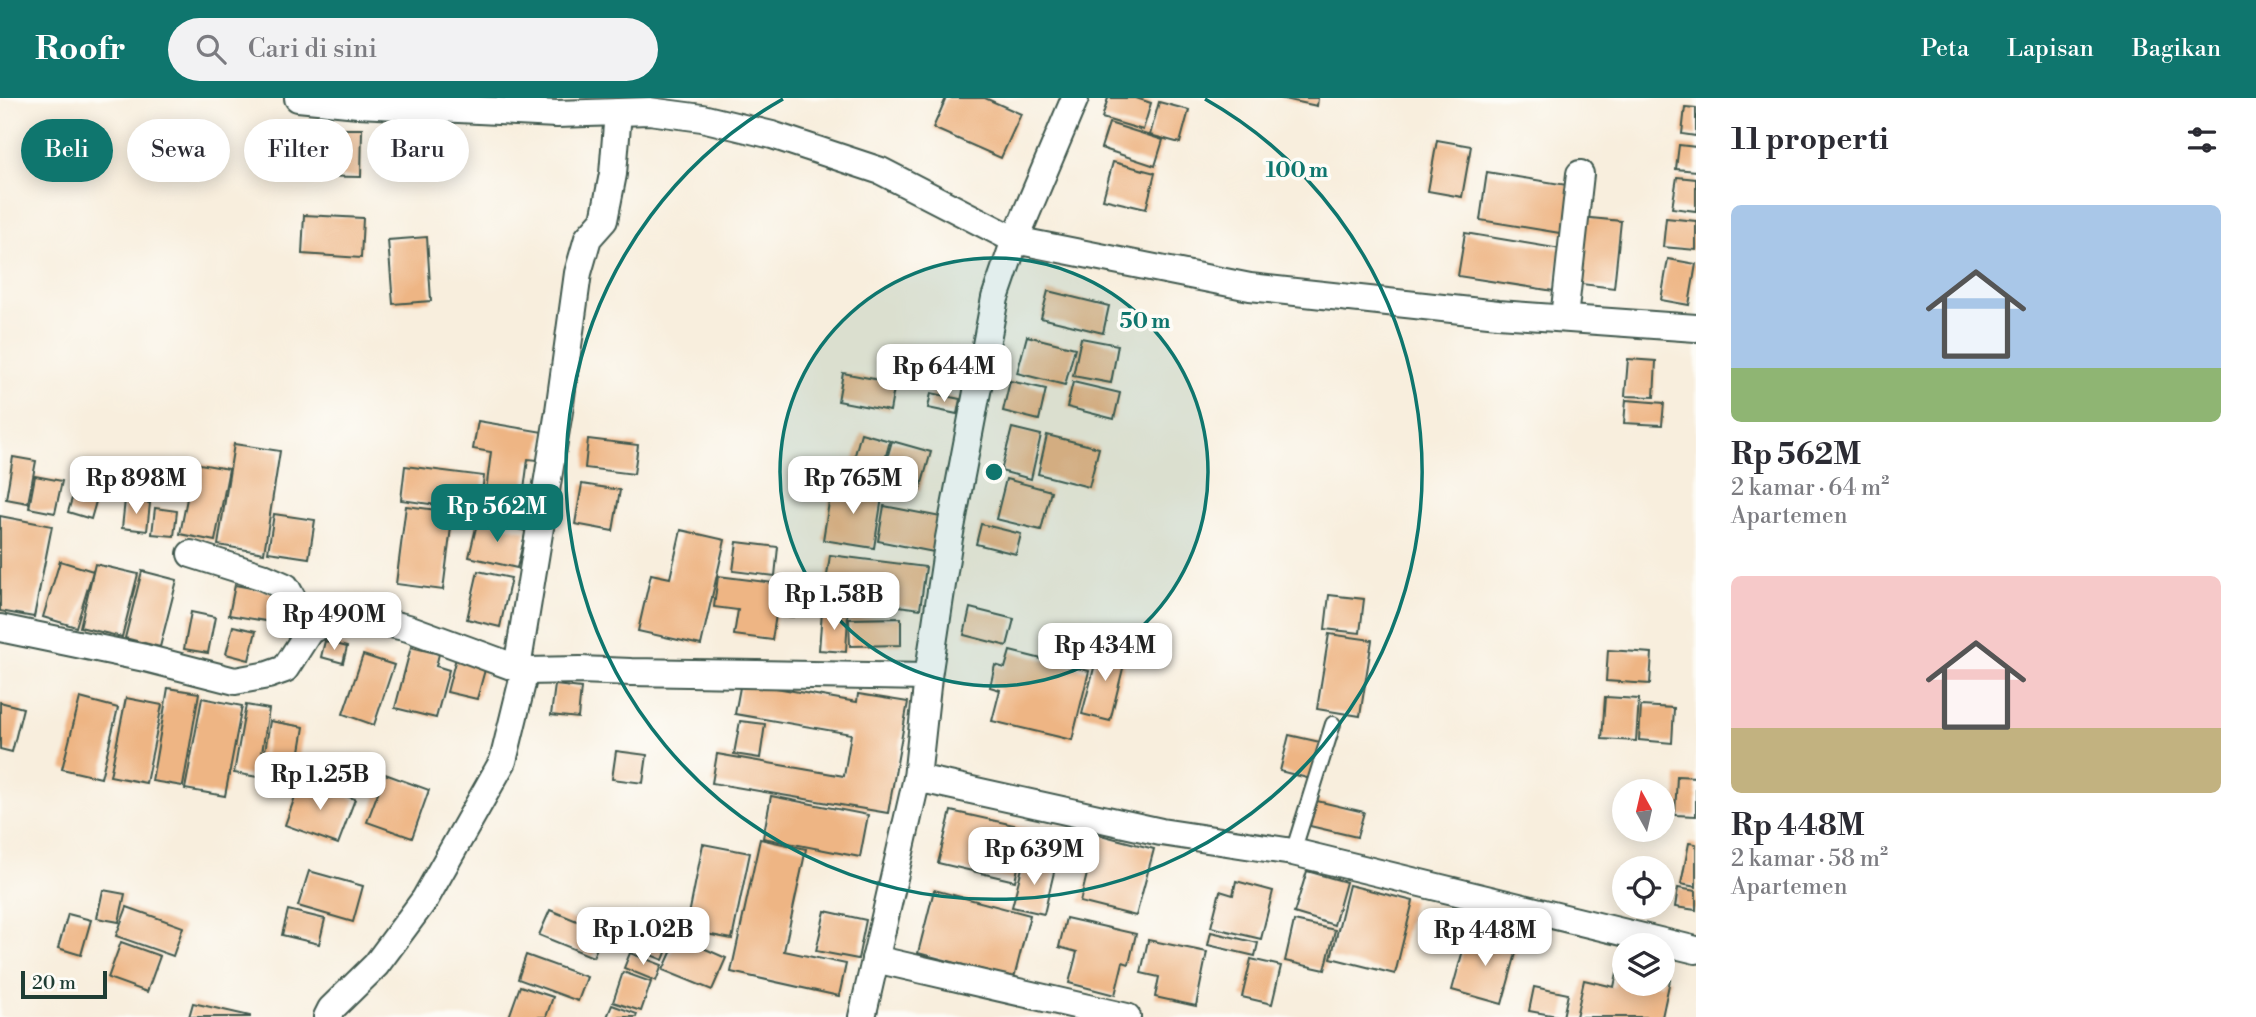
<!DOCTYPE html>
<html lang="id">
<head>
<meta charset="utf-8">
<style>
	body { margin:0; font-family:"Libre Bodoni",serif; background:#f2f2f3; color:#2b2b33; height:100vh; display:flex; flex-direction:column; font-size:26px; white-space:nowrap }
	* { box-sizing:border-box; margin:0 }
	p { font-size:23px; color:#7c7c81 }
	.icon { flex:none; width:38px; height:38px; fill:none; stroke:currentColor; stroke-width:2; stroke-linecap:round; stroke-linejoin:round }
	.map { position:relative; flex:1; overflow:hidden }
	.details { display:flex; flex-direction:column; background:#fff; width:560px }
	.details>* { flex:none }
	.hud { position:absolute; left:21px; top:21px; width:665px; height:63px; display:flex; gap:14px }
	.needle { width:46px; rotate:352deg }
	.fabs { position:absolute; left:1612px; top:681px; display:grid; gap:14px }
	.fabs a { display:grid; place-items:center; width:63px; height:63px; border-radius:50%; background:#fff; box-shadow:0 4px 18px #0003; font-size:35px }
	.scale { position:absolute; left:21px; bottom:18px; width:86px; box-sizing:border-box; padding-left:7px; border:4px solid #1f3d34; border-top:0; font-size:19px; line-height:24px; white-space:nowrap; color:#1f3d34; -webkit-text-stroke:5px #fdfcf7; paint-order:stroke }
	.price { position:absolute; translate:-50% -60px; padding:0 16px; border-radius:14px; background:#fff; color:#222; font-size:23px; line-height:46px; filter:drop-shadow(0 2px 4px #0008) }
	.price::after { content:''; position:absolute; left:50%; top:42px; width:21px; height:16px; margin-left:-10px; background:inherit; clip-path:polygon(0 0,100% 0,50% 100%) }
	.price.on { background:#0f766e; color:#fff }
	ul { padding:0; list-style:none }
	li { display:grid; align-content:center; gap:14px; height:371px; padding:0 35px }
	li span { display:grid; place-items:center; height:217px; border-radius:10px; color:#555 }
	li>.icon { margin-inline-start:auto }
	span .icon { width:126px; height:126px; fill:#fffc; stroke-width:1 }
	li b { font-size:30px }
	h2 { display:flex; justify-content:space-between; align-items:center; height:84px; padding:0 35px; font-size:30px }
	.tag { padding:0 24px; border-radius:32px; background:#fff; box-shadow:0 4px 18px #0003; font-size:24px; line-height:63px }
	.tag.on { background:#0f766e; color:#fff }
	header { display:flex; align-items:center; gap:42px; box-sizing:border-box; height:98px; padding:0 35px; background:#0f766e; color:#fff }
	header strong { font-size:33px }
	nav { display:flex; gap:38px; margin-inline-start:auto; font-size:24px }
	.search { width:490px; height:63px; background:#f2f2f3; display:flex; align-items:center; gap:18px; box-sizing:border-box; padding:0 24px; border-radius:38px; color:#7c7c81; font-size:26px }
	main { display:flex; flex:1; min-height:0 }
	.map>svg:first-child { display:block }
	.building { fill:#eeb584 }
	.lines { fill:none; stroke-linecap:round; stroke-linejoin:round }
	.service-casing { stroke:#40584d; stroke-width:18 }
	.minor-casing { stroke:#40584d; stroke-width:30 }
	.service { stroke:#fff; stroke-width:14 }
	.minor { stroke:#fff; stroke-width:26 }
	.ring { fill:none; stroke:#0f766e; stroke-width:3.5 }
	.centre { fill:#0f766e; stroke:#fdfcf7; stroke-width:3.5 }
	.ring-label { font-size:21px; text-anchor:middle; font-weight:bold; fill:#0f766e; stroke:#fdfcf7; stroke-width:7; stroke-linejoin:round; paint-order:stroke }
</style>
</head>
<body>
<header>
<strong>Roofr</strong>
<div class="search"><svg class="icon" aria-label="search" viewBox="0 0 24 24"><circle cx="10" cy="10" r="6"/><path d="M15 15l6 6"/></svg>Cari di sini</div>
<nav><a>Peta</a><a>Lapisan</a><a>Bagikan</a></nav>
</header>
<main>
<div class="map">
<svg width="1696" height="919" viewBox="0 0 1696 919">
	<rect width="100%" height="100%" fill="#fdfcf7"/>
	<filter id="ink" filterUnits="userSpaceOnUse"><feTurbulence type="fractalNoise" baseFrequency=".0143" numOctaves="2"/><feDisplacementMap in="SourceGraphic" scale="14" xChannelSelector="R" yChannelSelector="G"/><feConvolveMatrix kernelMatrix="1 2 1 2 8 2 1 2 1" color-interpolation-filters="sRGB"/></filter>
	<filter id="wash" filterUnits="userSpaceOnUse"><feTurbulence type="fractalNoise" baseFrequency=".00686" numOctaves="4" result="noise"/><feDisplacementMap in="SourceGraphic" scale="28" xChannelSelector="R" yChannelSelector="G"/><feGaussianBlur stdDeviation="1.57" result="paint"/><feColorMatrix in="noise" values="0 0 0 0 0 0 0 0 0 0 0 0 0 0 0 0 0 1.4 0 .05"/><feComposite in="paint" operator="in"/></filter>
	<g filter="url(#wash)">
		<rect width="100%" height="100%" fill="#f8eedd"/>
		<g id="blocks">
			<g class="building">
				<path d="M946 0H985L1021 16 1001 60 933 30Z"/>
				<path d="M1108 0H1136L1151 5 1143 32 1102 20Z"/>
				<path d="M1280 0H1318L1317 8Z"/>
				<path d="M1159 4 1189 12 1180 45 1150 37Z"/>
				<path d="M1685 9 1696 10V38L1682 36Z"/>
				<path d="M1109 25 1163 42 1155 68 1101 50Z"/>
				<path d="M304 31H362L361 79 303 78Z"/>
				<path d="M270 36 301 38 299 75 267 73Z"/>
				<path d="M1437 42 1471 48 1462 99 1428 93Z"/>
				<path d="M1679 47 1696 49V73L1676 71Z"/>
				<path d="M1113 64 1155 75 1146 111 1103 101Z"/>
				<path d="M1487 74 1573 88 1566 136 1480 122Z"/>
				<path d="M1677 79 1696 81V113L1672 110Z"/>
				<path d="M304 117 363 120 361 160 302 156Z"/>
				<path d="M1580 119 1621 123 1614 190 1573 185Z"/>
				<path d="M1666 120 1696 123V152L1663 149Z"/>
				<path d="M1465 135 1561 151 1554 193 1458 178Z"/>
				<path d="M427 139 431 203 393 206 388 142Z"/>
				<path d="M1668 161 1696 166 1689 207 1661 202Z"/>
				<path d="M1048 193 1109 208 1103 235 1041 220Z"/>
				<path d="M1027 238 1075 250 1065 287 1017 275Z"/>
				<path d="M1081 240 1118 247 1111 285 1073 278Z"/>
				<path d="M1628 261 1656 263 1654 299 1625 298Z"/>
				<path d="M843 275 895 285 890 313 838 303Z"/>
				<path d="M1010 283 1046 291 1039 322 1003 313Z"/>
				<path d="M1073 284 1120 295 1114 321 1067 309Z"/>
				<path d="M931 295 960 301 957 316 928 310Z"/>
				<path d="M1626 302 1664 305 1662 327 1624 325Z"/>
				<path d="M478 323 543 334 538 362 528 361 523 399 486 393 491 354 473 351Z"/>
				<path d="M1012 330 1041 337 1031 381 1001 373Z"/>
				<path d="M861 335 890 343 882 372 853 364Z"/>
				<path d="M1047 337 1099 350 1089 389 1038 376Z"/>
				<path d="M588 341 638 347 634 376 585 370Z"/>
				<path d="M892 343 931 354 920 392 881 381Z"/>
				<path d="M234 346 280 353 264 455 218 447Z"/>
				<path d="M13 359 36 363 28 405 6 401Z"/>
				<path d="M194 365 229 371 215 443 180 436Z"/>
				<path d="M405 368 484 378 480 413 401 402Z"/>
				<path d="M35 378 62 383 55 415 29 410Z"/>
				<path d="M78 380 101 386 91 421 68 414Z"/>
				<path d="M1006 381 1051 393 1041 432 996 421Z"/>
				<path d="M582 386 620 392 613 433 575 426Z"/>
				<path d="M832 386 883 393 874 450 823 442Z"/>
				<path d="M125 402 150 405 147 433 122 430Z"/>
				<path d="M406 408 453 414 443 492 396 486Z"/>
				<path d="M884 408 946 420 939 455 878 443Z"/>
				<path d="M155 410 177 413 174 438 152 436Z"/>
				<path d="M274 416 315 422 309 460 268 454Z"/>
				<path d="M0 418 52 428 34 519 0 513Z"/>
				<path d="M478 421 526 433 517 470 469 459Z"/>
				<path d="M981 426 1021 436 1016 456 976 446Z"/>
				<path d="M681 432 725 442 701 547 638 533 651 476 670 480Z"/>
				<path d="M737 444 778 449 775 478 733 473Z"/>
				<path d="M830 457 926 469 920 511 824 498Z"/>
				<path d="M60 463 93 473 76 529 43 519Z"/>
				<path d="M95 466 138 476 122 539 80 529Z"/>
				<path d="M142 473 177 482 160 549 125 540Z"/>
				<path d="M478 473 511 480 500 529 467 521Z"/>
				<path d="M718 478 797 488 793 519 776 517 772 542 734 537 738 512 714 509Z"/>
				<path d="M235 487 283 496 278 525 229 517Z"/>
				<path d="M1329 497 1364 501 1360 535 1325 531Z"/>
				<path d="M970 510 1014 521 1007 548 964 537Z"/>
				<path d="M191 514 215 519 208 555 184 551Z"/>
				<path d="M822 514 848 516 846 554 819 552Z"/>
				<path d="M901 520V547L850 548 849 521Z"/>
				<path d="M233 528 256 533 249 562 226 556Z"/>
				<path d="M1329 536 1372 542 1360 618 1317 611Z"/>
				<path d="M325 543 347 549 343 565 321 559Z"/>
				<path d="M1100 547 1127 554 1110 623 1082 616Z"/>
				<path d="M411 549 439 556 436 568 449 572 436 620 395 610Z"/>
				<path d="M1608 552 1652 555 1650 586 1606 583Z"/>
				<path d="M1010 553 1089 573 1072 642 992 623 1000 592 990 589 995 567 1005 570Z"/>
				<path d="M363 557 394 567 374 627 343 616Z"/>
				<path d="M456 560 486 568 477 601 447 594Z"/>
				<path d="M741 584 857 604 858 596 908 604 888 715 712 685 717 656 844 678 851 636 735 616Z"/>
				<path d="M555 587 581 590 578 620 551 617Z"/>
				<path d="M168 590 199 595 183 688 152 683Z"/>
				<path d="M1605 599 1639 601 1636 643 1602 641Z"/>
				<path d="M80 600 118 610 101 680 62 671Z"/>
				<path d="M126 600 162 607 146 685 110 678Z"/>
				<path d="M202 600 242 608 225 698 185 691Z"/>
				<path d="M0 604 23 610 12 654 0 651Z"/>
				<path d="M246 607 269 611 258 679 234 675Z"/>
				<path d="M1641 608 1674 610 1672 645 1639 642Z"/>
				<path d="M270 623 304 629 295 683 261 678Z"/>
				<path d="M740 623 765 626 760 660 734 656Z"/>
				<path d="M1289 637 1320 644 1311 681 1280 673Z"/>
				<path d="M616 653 647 657 643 685 612 681Z"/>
				<path d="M331 659 369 671 360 696 322 684Z"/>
				<path d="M385 676 429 692 412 740 367 724Z"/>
				<path d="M1677 678 1696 679V718L1675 717Z"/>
				<path d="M301 682 355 701 338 746 285 727Z"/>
				<path d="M771 698 868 717 860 759 763 740Z"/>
				<path d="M1317 703 1364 714 1357 739 1310 728Z"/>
				<path d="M951 713 1027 730 1015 783 938 765Z"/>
				<path d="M1097 736 1154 751 1136 818 1080 804Z"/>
				<path d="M760 741 806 751 784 853 846 866 839 898 731 874Z"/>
				<path d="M1689 745 1696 746V789L1681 786Z"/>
				<path d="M703 746 750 755 732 841 686 832Z"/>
				<path d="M1024 762 1055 770 1044 816 1012 809Z"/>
				<path d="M309 773 363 788 353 824 298 808Z"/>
				<path d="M1307 773 1346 784 1334 827 1294 815Z"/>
				<path d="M1236 783 1273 793 1261 841 1211 829 1220 793 1233 797Z"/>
				<path d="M1349 787 1413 803 1395 876 1331 860Z"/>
				<path d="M1678 790 1696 793V812L1675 809Z"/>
				<path d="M103 792 125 796 119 824 97 820Z"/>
				<path d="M934 792 1030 817 1014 880 918 855Z"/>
				<path d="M127 809 183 829 173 858 116 838Z"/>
				<path d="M288 812 325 821 319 846 282 837Z"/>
				<path d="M550 812 604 834 593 859 539 837Z"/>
				<path d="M825 813 866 822 858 861 816 853Z"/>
				<path d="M68 816 91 822 81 857 58 850Z"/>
				<path d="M645 816 676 829 663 862 631 849Z"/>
				<path d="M1066 820 1136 836 1129 866 1123 864 1115 897 1069 885 1077 854 1059 849Z"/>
				<path d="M1294 823 1335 832 1325 872 1285 863Z"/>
				<path d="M1211 834 1258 845 1255 858 1208 847Z"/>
				<path d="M1468 834 1518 848 1502 906 1452 892Z"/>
				<path d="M678 839 726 860 712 892 663 872Z"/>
				<path d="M1148 842 1207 854 1196 908 1155 899 1159 879 1141 875Z"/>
				<path d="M121 844 160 858 147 894 108 880Z"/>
				<path d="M630 855 662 867 656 883 624 870Z"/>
				<path d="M526 857 587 879 578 903 518 881Z"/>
				<path d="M1251 861 1281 868 1272 906 1242 899Z"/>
				<path d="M1618 870 1624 872V886H1662V880L1670 882 1662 919H1576L1584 882 1614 889Z"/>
				<path d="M623 874 651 884 641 913 613 904Z"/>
				<path d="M520 888 553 899 546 919H509Z"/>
				<path d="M1534 889 1568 896 1563 919 1529 913Z"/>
				<path d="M193 905 250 918V919H189Z"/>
				<path d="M612 907 637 916 636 919H607Z"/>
			</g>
		</g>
	</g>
	<g filter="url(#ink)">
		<use href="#blocks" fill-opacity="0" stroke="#40584d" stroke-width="2"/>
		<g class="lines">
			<g class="service-casing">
				<path id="service" d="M1293 754 1333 626"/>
			</g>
			<g class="minor-casing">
				<g id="minor">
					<path d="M298 0 358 6 557 16 649 13 702 20 772 37 881 73 1015 142 1250 189 1498 216 1696 230"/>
					<path d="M1564 220 1580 76"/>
					<path d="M191 456 261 478 286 489 310 532"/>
					<path d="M0 530 145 560 235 583 268 577 285 571 310 532 342 519 365 520 408 530 525 573 580 572 631 574 928 579"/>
					<path d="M517 570 559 313 578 175 588 140 604 122 613 76 618 14"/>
					<path d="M917 680 1161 734 1293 754 1696 852"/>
					<path d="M875 861 1127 919"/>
					<path d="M327 919 331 911 376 867 425 801 503 663 525 573"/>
					<path d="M862 919 917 680 928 579 949 440 995 200 1015 142 1075 0"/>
				</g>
			</g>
			<use href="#service" class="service"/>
			<use href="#minor" class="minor"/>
		</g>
	</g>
	<circle cx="994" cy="374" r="214" fill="#0f766e" fill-opacity=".12"/>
	<g class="ring">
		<circle cx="994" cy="374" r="214"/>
		<path d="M1205 1A428 428 0 1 1 783 1"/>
	</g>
	<circle cx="994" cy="374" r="10" class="centre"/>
	<g class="ring-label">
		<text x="1297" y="79">100 m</text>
		<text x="1145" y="230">50 m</text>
	</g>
</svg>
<div class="fabs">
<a><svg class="needle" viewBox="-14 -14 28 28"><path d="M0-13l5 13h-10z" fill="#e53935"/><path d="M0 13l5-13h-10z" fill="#7c7c81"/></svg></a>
<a><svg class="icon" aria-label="locate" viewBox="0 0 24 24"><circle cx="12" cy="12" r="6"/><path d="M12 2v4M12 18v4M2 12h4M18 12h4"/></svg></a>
<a><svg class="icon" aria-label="layers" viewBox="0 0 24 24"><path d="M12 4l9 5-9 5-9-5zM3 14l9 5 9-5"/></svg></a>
</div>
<div class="scale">20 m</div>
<b class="price" style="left:944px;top:306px">Rp 644M</b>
<b class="price" style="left:136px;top:418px">Rp 898M</b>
<b class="price" style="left:853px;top:418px">Rp 765M</b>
<b class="price on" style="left:497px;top:446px">Rp 562M</b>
<b class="price" style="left:834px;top:534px">Rp 1.58B</b>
<b class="price" style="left:334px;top:554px">Rp 490M</b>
<b class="price" style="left:1105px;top:585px">Rp 434M</b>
<b class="price" style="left:320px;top:714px">Rp 1.25B</b>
<b class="price" style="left:1034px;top:789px">Rp 639M</b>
<b class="price" style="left:643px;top:869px">Rp 1.02B</b>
<b class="price" style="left:1485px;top:870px">Rp 448M</b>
<div class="hud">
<a class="tag on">Beli</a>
<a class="tag">Sewa</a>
<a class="tag">Filter</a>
<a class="tag">Baru</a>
</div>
</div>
<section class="details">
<h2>11 properti<svg class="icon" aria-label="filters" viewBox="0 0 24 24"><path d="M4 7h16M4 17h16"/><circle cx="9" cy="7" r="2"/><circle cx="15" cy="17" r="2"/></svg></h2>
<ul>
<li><span style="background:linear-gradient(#a9c7e8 75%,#8fb573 0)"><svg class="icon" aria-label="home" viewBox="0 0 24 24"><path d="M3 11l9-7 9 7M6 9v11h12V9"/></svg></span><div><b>Rp 562M</b><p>2 kamar · 64 m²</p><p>Apartemen</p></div></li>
<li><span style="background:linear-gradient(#f6c9c9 70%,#c2b280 0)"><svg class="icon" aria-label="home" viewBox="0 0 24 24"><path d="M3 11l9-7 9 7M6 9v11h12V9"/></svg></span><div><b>Rp 448M</b><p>2 kamar · 58 m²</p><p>Apartemen</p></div></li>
</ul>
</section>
</main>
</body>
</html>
